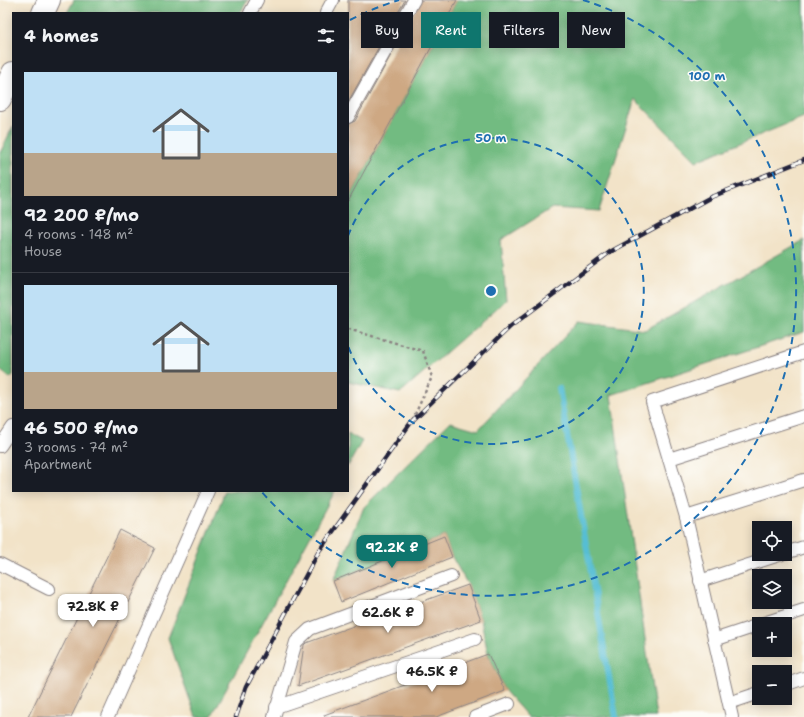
<!DOCTYPE html>
<html lang="en">
<head>
<meta charset="utf-8">
<style>
	body { margin:0; font-family:"Shantell Sans",sans-serif; background:#20242c; color:#f1f3f6; height:100vh; display:flex; flex-direction:column; font-size:15px; white-space:nowrap }
	* { box-sizing:border-box; margin:0 }
	p { font-size:13px; color:#9ea1a6 }
	.icon { flex:none; width:22px; height:22px; fill:none; stroke:currentColor; stroke-width:2; stroke-linecap:round; stroke-linejoin:round }
	.map { position:relative; flex:1; overflow:hidden }
	.details { position:absolute; left:12px; top:12px; width:337px; height:480px; display:flex; flex-direction:column; background:#171b24; border-radius:0px; box-shadow:0 2px 10px #0003 }
	.details>* { flex:none }
	.guide { position:absolute; left:361px; top:12px; width:380px; height:36px; display:flex; gap:8px }
	.tools { position:absolute; left:752px; top:521px; display:grid; gap:8px }
	.tools a { display:grid; place-items:center; width:40px; height:40px; border-radius:0px; background:#171b24; box-shadow:0 2px 10px #0003; font-size:20px }
	.price { position:absolute; translate:-50% -34px; padding:0 9px; border-radius:8px; background:#fff; color:#222; font-size:13px; line-height:26px; filter:drop-shadow(0 1px 2px #0008) }
	.price::after { content:''; position:absolute; left:50%; top:24px; width:12px; height:9px; margin-left:-6px; background:inherit; clip-path:polygon(0 0,100% 0,50% 100%) }
	.price.active { background:#0f766e; color:#fff }
	ul { padding:0; list-style:none }
	li { display:grid; align-content:center; gap:8px; height:212px; padding:0 12px }
	li+li { border-top:1px solid #363941 }
	li span { display:grid; place-items:center; height:124px; border-radius:0px; color:#555 }
	li>.icon { margin-inline-start:auto }
	span .icon { width:72px; height:72px; fill:#fffc; stroke-width:1 }
	li b { font-size:17px }
	h2 { display:flex; justify-content:space-between; align-items:center; height:48px; padding:0 12px; font-size:17px }
	.pill { padding:0 14px; border-radius:0px; background:#171b24; box-shadow:0 2px 10px #0003; font-size:14px; line-height:36px }
	.pill.active { background:#0f766e; color:#fff }
	.map>svg:first-child { display:block }
	.forest { fill:#72bb81; stroke:#4a6e5e }
	.lines { fill:none; stroke-linecap:round; stroke-linejoin:round }
	.stream { stroke:#57bed4; stroke-width:6 }
	.building { fill:#cea883 }
	.service-casing { stroke:#8a8282; stroke-width:14 }
	.tertiary-casing { stroke:#8a8282; stroke-width:24 }
	.path { stroke:#8a8282; stroke-width:2.5; stroke-dasharray:3 3; stroke-linecap:butt }
	.service { stroke:#fff; stroke-width:12 }
	.tertiary { stroke:#fff; stroke-width:22 }
	.rail-casing { stroke:#22223b; stroke-width:4.5 }
	.rail { stroke:#fdfcf7; stroke-width:3; stroke-dasharray:9; stroke-linecap:butt }
	.ring { fill:none; stroke:#1f6fb2; stroke-width:2; stroke-dasharray:7 5 }
	.centre { fill:#1f6fb2; stroke:#fdfcf7; stroke-width:2 }
	.ring-label { font-size:12px; text-anchor:middle; font-weight:bold; fill:#1f6fb2; stroke:#fdfcf7; stroke-width:3; stroke-linejoin:round; paint-order:stroke }
</style>
</head>
<body>
<div class="map">
<svg width="804" height="717" viewBox="0 0 804 717">
	<rect width="100%" height="100%" fill="#fdfcf7"/>
	<filter id="ink" filterUnits="userSpaceOnUse"><feTurbulence type="fractalNoise" baseFrequency=".025" numOctaves="2"/><feDisplacementMap in="SourceGraphic" scale="8" xChannelSelector="R" yChannelSelector="G"/><feConvolveMatrix kernelMatrix="1 2 1 2 8 2 1 2 1" color-interpolation-filters="sRGB"/></filter>
	<filter id="wash" filterUnits="userSpaceOnUse"><feTurbulence type="fractalNoise" baseFrequency=".012" numOctaves="4" result="noise"/><feDisplacementMap in="SourceGraphic" scale="16" xChannelSelector="R" yChannelSelector="G"/><feGaussianBlur stdDeviation="0.9" result="paint"/><feColorMatrix in="noise" values="0 0 0 0 0 0 0 0 0 0 0 0 0 0 0 0 0 1.4 0 .05"/><feComposite in="paint" operator="in"/></filter>
	<g filter="url(#wash)">
		<rect width="100%" height="100%" fill="#f2e3c8"/>
		<g class="forest">
			<path d="M74 0H248L240 13H67Z"/>
			<path d="M457 0H804V117L696 161 635 99 599 211 552 208 501 240 506 300 400 393 348 382V201Z"/>
			<path d="M13 126V375L10 378 0 370V153Z"/>
			<path d="M804 240V332L611 395 656 717H528L505 691 488 654 481 620 468 585 452 557 444 536 333 581 364 507 450 422 478 430 579 321 645 330Z"/>
			<path d="M348 434 362 441 348 466Z"/>
			<path d="M225 491H335L211 717H196L168 638Z"/>
		</g>
		<g class="lines">
			<path class="stream" d="M559 388 616 717"/>
		</g>
		<g id="blocks">
			<g class="building">
				<path d="M348 0H405L348 102Z"/>
				<path d="M421 0H457L348 201V124L355 121Z"/>
				<path d="M120 530 155 548 71 717H28Z"/>
				<path d="M444 536 452 557 341 602 333 581Z"/>
				<path d="M468 585 481 620 298 686 304 645 306 643Z"/>
				<path d="M488 654 505 691 436 717H325L324 715Z"/>
			</g>
		</g>
	</g>
	<g filter="url(#ink)">
		<use href="#blocks" fill-opacity="0" stroke="#8a8282" stroke-width="1"/>
		<g class="lines">
			<g class="service-casing">
				<g id="service">
					<path d="M250 13 257 0"/>
					<path d="M326 13 333 0"/>
					<path d="M348 117 414 0"/>
					<path d="M0 446 13 427"/>
					<path d="M669 459 652 402 804 352"/>
					<path d="M686 517 804 480"/>
					<path d="M785 553 804 547"/>
					<path d="M0 564 49 589"/>
					<path d="M700 581 782 554"/>
					<path d="M761 624 804 610"/>
					<path d="M714 640 759 625"/>
					<path d="M785 685 804 678"/>
					<path d="M729 703 759 693"/>
					<path d="M276 707 475 639"/>
					<path d="M108 717 208 491"/>
					<path d="M274 717 296 642 310 629 451 576"/>
					<path d="M475 717 509 704"/>
					<path d="M732 717 686 517 669 459 804 416"/>
				</g>
			</g>
			<g class="tertiary-casing">
				<g id="tertiary">
					<path d="M43 13 49 0"/>
					<path d="M0 99 13 73"/>
				</g>
			</g>
			<path class="path" d="M348 329 423 351 432 377 412 421"/>
			<use href="#service" class="service"/>
			<use href="#tertiary" class="tertiary"/>
			<g class="rail-casing">
				<path id="rail" d="M236 717 246 687 319 551 412 421 511 326 610 252 711 197 804 160"/>
			</g>
			<use href="#rail" class="rail"/>
		</g>
	</g>
	<g class="ring">
		<path d="M348 236A153 153 0 1 1 348 346"/>
		<path d="M350 20A305 305 0 0 1 399 0M583 0A305 305 0 1 1 261 491"/>
	</g>
	<circle cx="491" cy="291" r="6" class="centre"/>
	<g class="ring-label">
		<text x="707" y="80">100 m</text>
		<text x="491" y="142">50 m</text>
	</g>
</svg>
<div class="tools">
<a><svg class="icon" aria-label="locate" viewBox="0 0 24 24"><circle cx="12" cy="12" r="6"/><path d="M12 2v4M12 18v4M2 12h4M18 12h4"/></svg></a>
<a><svg class="icon" aria-label="layers" viewBox="0 0 24 24"><path d="M12 4l9 5-9 5-9-5zM3 14l9 5 9-5"/></svg></a>
<a>+</a>
<a>−</a>
</div>
<b class="price active" style="left:392px;top:569px">92.2K ₽</b>
<b class="price" style="left:93px;top:628px">72.8K ₽</b>
<b class="price" style="left:388px;top:634px">62.6K ₽</b>
<b class="price" style="left:432px;top:693px">46.5K ₽</b>
<div class="guide">
<a class="pill">Buy</a>
<a class="pill active">Rent</a>
<a class="pill">Filters</a>
<a class="pill">New</a>
</div>
<section class="details">
<h2>4 homes<svg class="icon" aria-label="filters" viewBox="0 0 24 24"><path d="M4 7h16M4 17h16"/><circle cx="9" cy="7" r="2"/><circle cx="15" cy="17" r="2"/></svg></h2>
<ul>
<li><span style="background:linear-gradient(#bfe0f5 65%,#b9a48a 0)"><svg class="icon" aria-label="home" viewBox="0 0 24 24"><path d="M3 11l9-7 9 7M6 9v11h12V9"/></svg></span><div><b>92 200 ₽/mo</b><p>4 rooms · 148 m²</p><p>House</p></div></li>
<li><span style="background:linear-gradient(#bfe0f5 70%,#b9a48a 0)"><svg class="icon" aria-label="home" viewBox="0 0 24 24"><path d="M3 11l9-7 9 7M6 9v11h12V9"/></svg></span><div><b>46 500 ₽/mo</b><p>3 rooms · 74 m²</p><p>Apartment</p></div></li>
</ul>
</section>
</div>
</body>
</html>
